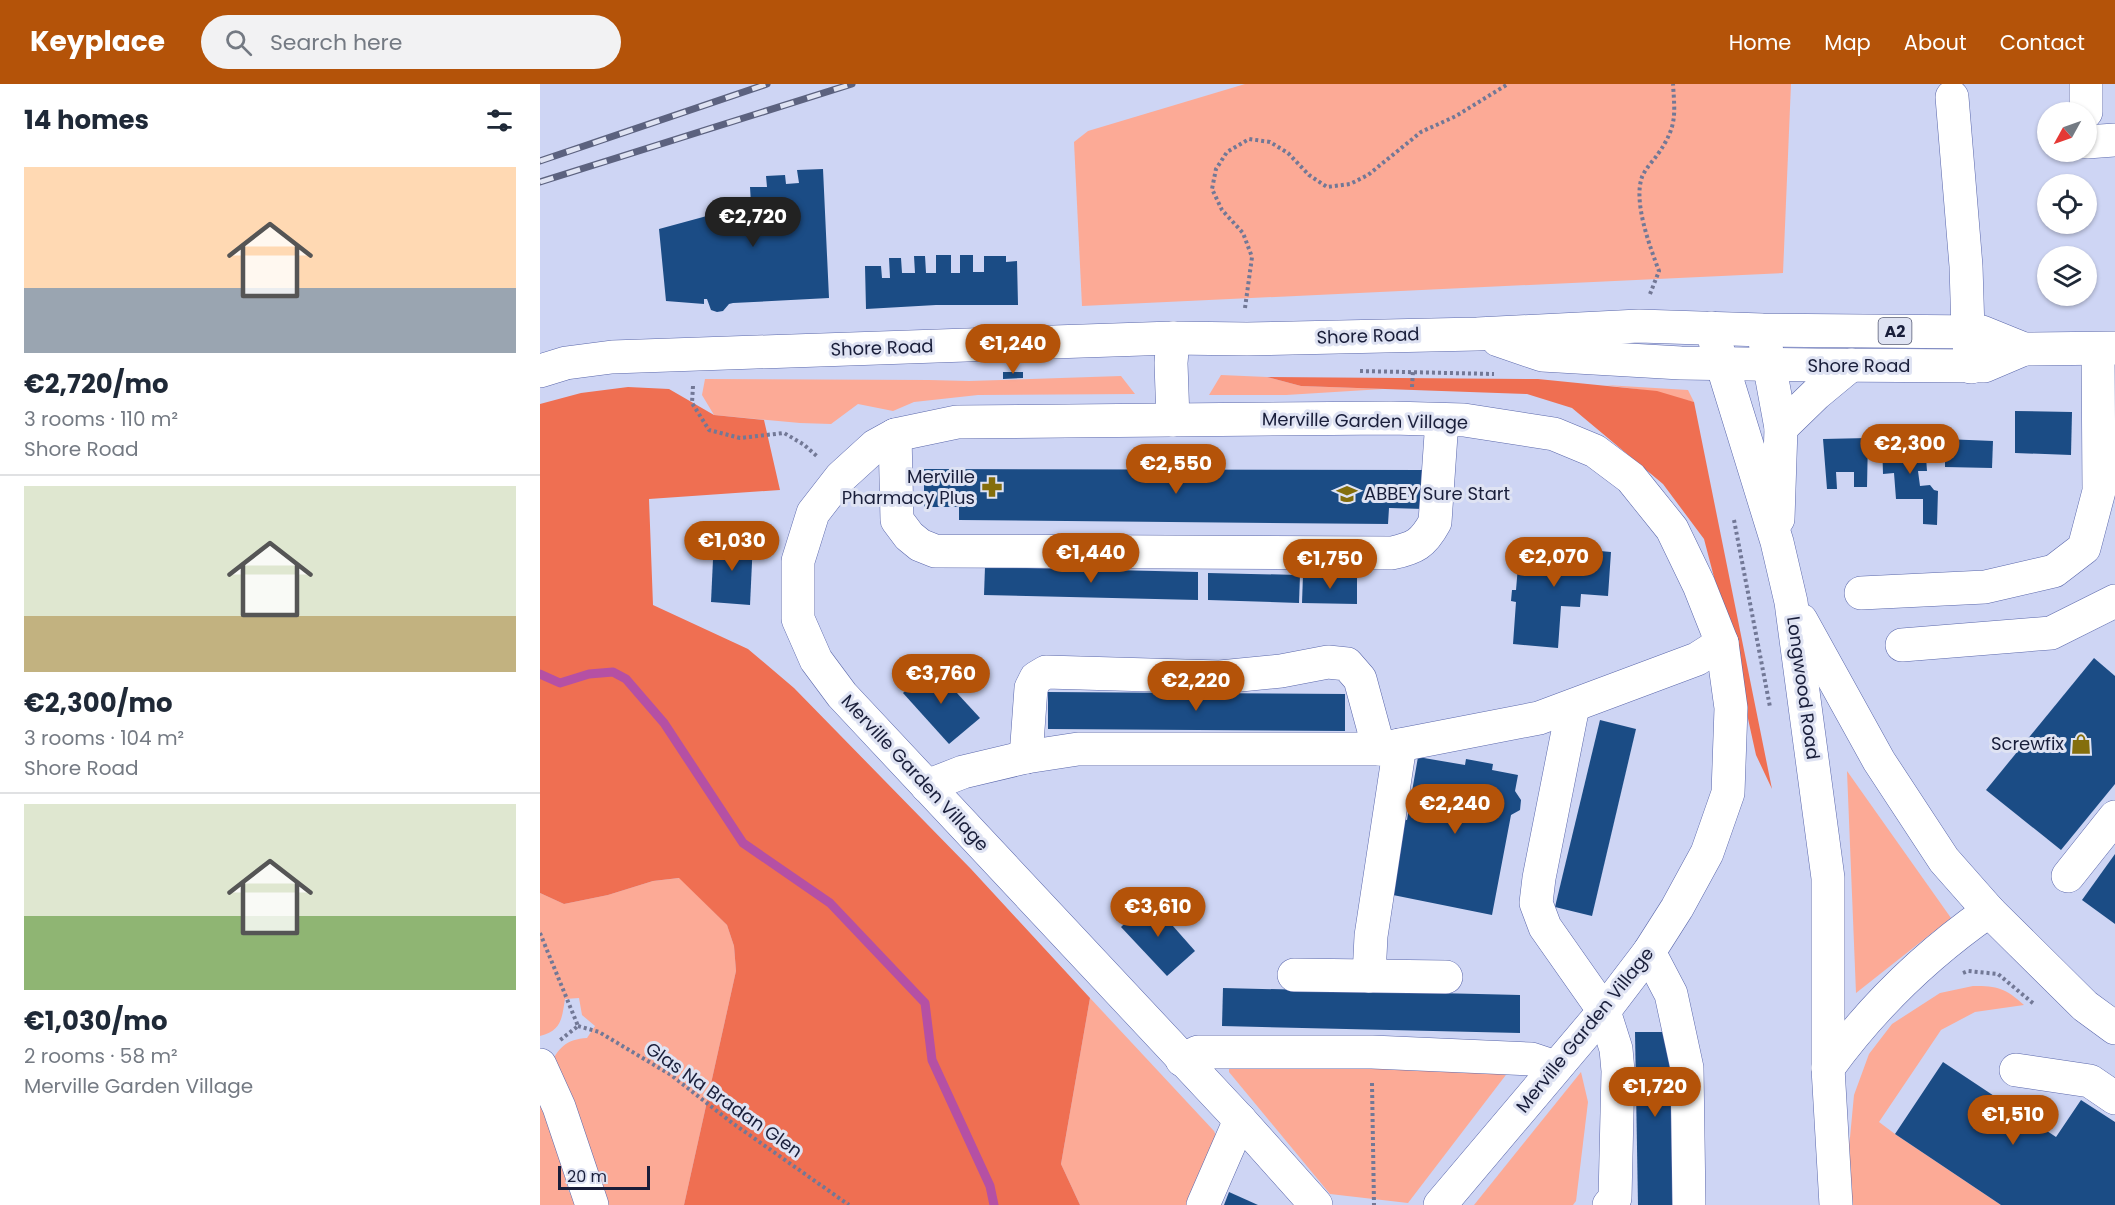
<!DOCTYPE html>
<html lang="en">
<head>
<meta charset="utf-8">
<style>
	body { margin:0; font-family:Poppins,sans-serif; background:#f2f2f3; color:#1f2937; height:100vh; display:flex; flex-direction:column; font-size:22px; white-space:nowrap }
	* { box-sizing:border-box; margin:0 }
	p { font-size:20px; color:#747a83 }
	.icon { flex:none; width:33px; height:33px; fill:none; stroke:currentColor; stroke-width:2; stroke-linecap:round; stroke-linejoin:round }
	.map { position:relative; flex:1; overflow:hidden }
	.sheet { display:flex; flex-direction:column; background:#fff; width:540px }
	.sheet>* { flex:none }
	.needle { width:39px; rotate:230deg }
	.buttons { position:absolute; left:1497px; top:18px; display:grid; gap:12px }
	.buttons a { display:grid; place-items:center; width:60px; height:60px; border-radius:50%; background:#fff; box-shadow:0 2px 4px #0004; font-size:30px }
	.scale { position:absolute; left:18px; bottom:15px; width:92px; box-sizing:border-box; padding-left:6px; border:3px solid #191e3a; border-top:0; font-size:16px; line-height:21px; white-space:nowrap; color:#191e3a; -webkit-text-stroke:4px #dfe3f3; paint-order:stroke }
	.price { position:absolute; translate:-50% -51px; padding:0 14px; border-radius:21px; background:#b45309; color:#fff; font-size:20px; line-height:39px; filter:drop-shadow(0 2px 3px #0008) }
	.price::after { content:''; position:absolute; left:50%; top:36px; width:18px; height:14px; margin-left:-9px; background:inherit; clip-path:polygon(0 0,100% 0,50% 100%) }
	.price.active { background:#222; color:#fff }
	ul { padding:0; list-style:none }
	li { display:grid; align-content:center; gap:12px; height:318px; padding:0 24px }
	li+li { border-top:2px solid #e0e1e3 }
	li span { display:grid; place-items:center; height:186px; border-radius:0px; color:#555 }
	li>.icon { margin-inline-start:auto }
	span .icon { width:108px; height:108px; fill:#fffc; stroke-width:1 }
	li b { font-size:26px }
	h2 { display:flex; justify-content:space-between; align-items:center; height:72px; padding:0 24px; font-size:26px }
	header { display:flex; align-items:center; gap:36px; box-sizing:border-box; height:84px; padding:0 30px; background:#b45309; color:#fff }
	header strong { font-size:28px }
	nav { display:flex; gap:33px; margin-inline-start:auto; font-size:21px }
	.search { width:420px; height:54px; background:#f2f2f3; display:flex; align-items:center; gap:15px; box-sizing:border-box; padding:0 21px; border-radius:33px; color:#747a83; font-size:22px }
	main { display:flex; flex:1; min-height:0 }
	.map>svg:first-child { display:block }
	.green { fill:#fcaa96 }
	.forest { fill:#ef6f52 }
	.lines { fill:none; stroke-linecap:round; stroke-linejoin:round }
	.stream { stroke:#b550a4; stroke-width:9 }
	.building { fill:#1b4c85 }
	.minor-casing { stroke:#5a67ab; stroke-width:34 }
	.major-casing { stroke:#5a67ab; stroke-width:34 }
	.path { stroke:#727896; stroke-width:4; stroke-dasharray:3 3; stroke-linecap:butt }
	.minor { stroke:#fff; stroke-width:33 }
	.major { stroke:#fff; stroke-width:33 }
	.rail-casing { stroke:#5c627f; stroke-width:7 }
	.rail { stroke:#dfe3f3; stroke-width:4.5; stroke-dasharray:14; stroke-linecap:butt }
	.labels { text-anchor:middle; stroke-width:6; stroke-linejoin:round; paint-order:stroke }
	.shield { fill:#dfe3f3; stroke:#545972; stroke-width:1.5 }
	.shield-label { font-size:16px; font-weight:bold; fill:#191e3a }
	.street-label { font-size:18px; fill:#191e3a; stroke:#dfe3f3 }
	.poi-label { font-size:18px; fill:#191e3a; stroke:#dfe3f3; text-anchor:end }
</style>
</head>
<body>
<header>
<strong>Keyplace</strong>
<div class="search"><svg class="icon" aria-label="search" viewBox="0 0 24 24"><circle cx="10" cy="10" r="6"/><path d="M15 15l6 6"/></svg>Search here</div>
<nav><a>Home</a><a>Map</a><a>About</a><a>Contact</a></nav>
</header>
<main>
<section class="sheet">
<h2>14 homes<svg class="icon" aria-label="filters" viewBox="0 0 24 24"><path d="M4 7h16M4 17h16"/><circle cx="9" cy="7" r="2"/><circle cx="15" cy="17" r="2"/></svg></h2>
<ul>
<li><span style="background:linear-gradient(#ffd9b3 65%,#9aa5b1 0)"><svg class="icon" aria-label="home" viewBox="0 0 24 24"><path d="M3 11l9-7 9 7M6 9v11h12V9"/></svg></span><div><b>€2,720/mo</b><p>3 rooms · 110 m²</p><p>Shore Road</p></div></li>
<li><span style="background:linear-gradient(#dfe7d0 70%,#c2b280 0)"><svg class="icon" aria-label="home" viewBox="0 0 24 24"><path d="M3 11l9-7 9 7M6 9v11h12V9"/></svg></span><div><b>€2,300/mo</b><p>3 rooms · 104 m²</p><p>Shore Road</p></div></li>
<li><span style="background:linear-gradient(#dfe7d0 60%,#8fb573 0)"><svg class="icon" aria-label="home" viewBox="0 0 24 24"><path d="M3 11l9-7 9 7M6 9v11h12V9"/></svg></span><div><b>€1,030/mo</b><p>2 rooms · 58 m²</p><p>Merville Garden Village</p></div></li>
</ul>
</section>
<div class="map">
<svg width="1575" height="1121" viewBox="0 0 1575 1121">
	<rect width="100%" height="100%" fill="#ced5f4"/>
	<g class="green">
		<path d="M705 0H1251L1243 189 542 222 534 58 548 47Z"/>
		<path d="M681 291 727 293 761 302 843 305 746 311H669Z"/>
		<path d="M581 292 595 310 438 311 374 318 353 327 318 320 291 340 260 339 174 331 162 311 165 295 389 296 429 297Z"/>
		<path d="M1065 301 1148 306 1154 318 1104 306Z"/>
		<path d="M1307 687 1411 834 1316 909Z"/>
		<path d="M140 794 187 841 194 862 196 887 144 1121H56L10 983C17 964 27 955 47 954L55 942 42 931 39 914 25 915C22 933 22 947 0 952V809L24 820 68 811 113 797Z"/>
		<path d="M1433 902C1458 902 1465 904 1484 921L1435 928 1401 946 1339 1038 1355 1050 1461 1121H1308L1309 1064 1314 1011 1329 970 1352 940 1400 909Z"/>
		<path d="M550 914 674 1047 678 1056 652 1121H540L521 1080Z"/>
		<path d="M689 977 975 979 868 1119 790 1110 689 988Z"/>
		<path d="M1041 988 1048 1018 1036 1117 1033 1121H934Z"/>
		<path d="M0 1001 29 1108 38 1113 40 1121H0Z"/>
	</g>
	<g class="forest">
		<path d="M727 293 998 295 1117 307 1154 318 1232 705 1216 671 1192 562 1164 455 1123 400 1032 324 987 310 761 302Z"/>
		<path d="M88 303 129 305 174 331 224 336 240 406 109 415 113 521 208 565 254 604 431 785 550 914 521 1080 540 1121H144L196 887 194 862 187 841 139 794 113 797 68 811 24 820 0 809V320L41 309Z"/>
	</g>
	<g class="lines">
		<path class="stream" d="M0 590 20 599 49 590 73 588 86 595 124 639 203 759 290 819 385 919 392 976 450 1102 454 1121"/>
	</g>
	<g class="building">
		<path d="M283 85 289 214 193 219 189 220 183 227 177 228 171 226 167 215H164V220L126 217 119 145 211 120 210 103H227L226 92 245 91 246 100 259 99 257 86Z"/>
		<path d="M396 171H411V189H420V171H433V188H444V172H466V178L477 177 478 221H396L326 225 325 182H341L342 194H350L349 174H361L362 189H375L374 172H385L386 189H396Z"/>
		<path d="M463 288H483V294L463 295Z"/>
		<path d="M1475 327 1532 328 1531 371 1475 369Z"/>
		<path d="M1328 354 1327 403H1314V388H1296L1297 405H1287L1283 355Z"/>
		<path d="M1378 355V373H1386L1387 387H1378L1380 402 1390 401 1394 406 1398 407 1397 441 1383 440V415H1356L1354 389 1343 390 1342 356Z"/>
		<path d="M1405 355 1453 357 1452 384 1405 383Z"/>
		<path d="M384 385 884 386V425L849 424 848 440 419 436V423H384Z"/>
		<path d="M174 454 213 457 210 521 171 518Z"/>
		<path d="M980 458 1049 462V466L1071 468 1068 512 1041 510 1040 523 1021 522 1018 564 973 560 976 518 971 517 972 506H976Z"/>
		<path d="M445 483 658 488V516L444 511Z"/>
		<path d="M668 489 760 491 759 519 668 516Z"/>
		<path d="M763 491 817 493V520L762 519Z"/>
		<path d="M1554 574 1575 592V700L1521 766 1446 706Z"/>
		<path d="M392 582 440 634 409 660 363 609Z"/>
		<path d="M508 608 805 610V647L508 645Z"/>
		<path d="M1060 636 1096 645 1052 832 1015 823Z"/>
		<path d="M878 673 925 681 926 675 953 680 952 686 978 691 975 707 981 716 980 726 971 731 952 831 848 810 862 735 867 736Z"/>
		<path d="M1575 770V840L1542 816Z"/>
		<path d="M610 816 655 867 627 892 581 843Z"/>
		<path d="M683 904 980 911V949L682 942Z"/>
		<path d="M1095 948H1132L1135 1121H1098Z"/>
		<path d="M1403 978 1516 1053 1541 1016 1575 1038V1121H1461L1355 1050Z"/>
		<path d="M689 1108 718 1121H684Z"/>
	</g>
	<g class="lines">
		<g class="minor-casing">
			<g id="minor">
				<path d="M1546 0V28"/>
				<path d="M1412 13 1426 182 1428 247 1431 283"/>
				<path d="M1546 54 1547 58 1575 56"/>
				<path d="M1171 244 1237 458 1251 518 1288 794V984L1296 1121"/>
				<path d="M1224 252 1241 344 1238 435"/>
				<path d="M633 254 631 279 633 336"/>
				<path d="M1241 344 1276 310 1311 281"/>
				<path d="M355 351 357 436 369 452 380 461 395 467 852 469C875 464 883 460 895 438L902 336"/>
				<path d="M1321 509 1445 503 1514 487 1544 464 1559 407 1558 266"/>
				<path d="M1261 536 1339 677 1404 776 1449 827 1545 922 1575 944"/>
				<path d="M1362 561 1511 549 1575 517"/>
				<path d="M1033 622 999 794 996 819 1005 843 1064 927 1076 965 1078 987 1075 1114 1069 1121"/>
				<path d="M486 673 491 604 496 594 506 588 680 593 741 587 788 578 807 580 820 595 839 665"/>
				<path d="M387 702 423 688 486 673 538 665H839L860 661 999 634 1157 575 1182 559"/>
				<path d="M1528 792 1575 733"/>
				<path d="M1109 868 1131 910 1147 984 1149 1121"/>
				<path d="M754 891 906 893"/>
				<path d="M829 892 831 852 860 661"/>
				<path d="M642 976 658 968H832L991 975 1015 983"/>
				<path d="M0 981 19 1023 52 1121"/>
				<path d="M1288 984C1333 922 1386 871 1449 827"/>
				<path d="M1476 986 1550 997 1575 1014"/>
				<path d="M663 1121 700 1036"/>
				<path d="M776 1121 700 1036 302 611 276 576 258 535V477L273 429 301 393 335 362 355 351 417 338 851 334 924 336 1014 350 1055 367 1091 394 1132 445 1159 501 1182 559 1191 624 1188 709 1167 769 1137 824 1109 868 1064 927 900 1121"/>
			</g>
		</g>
		<g class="major-casing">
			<g id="major">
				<path d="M958 256 1002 271 1141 279 1277 281 1444 282 1484 265"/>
				<path d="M0 287 26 279 72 273 633 254 707 255 937 250 1099 242 1223 246 1442 248 1484 265 1575 264"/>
			</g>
		</g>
		<g class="path">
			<path d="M1110 210 1119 187C1110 163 1093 118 1102 93 1105 85 1113 77 1118 70 1137 42 1135 32 1133 0"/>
			<path d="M705 224 712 173 703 149 682 126 672 105 676 85 687 68 709 55 730 58 748 69 769 91 787 103 810 100 828 91 881 48 916 32 968 0"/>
			<path d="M820 287 954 290"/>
			<path d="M153 302 152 319 169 346 200 354 244 349 263 360 278 373"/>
			<path d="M872 303 873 287"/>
			<path d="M1194 436 1230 623"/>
			<path d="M0 849 38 942 19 957"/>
			<path d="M1423 889 1428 887 1458 890 1494 920"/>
			<path d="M38 942 59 948 131 991 191 1038 309 1121"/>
			<path d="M832 999 834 1121"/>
		</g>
		<use href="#minor" class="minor"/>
		<use href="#major" class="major"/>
		<g class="rail-casing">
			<g id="rail">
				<path d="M0 77 227 0"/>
				<path d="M0 98 312 0"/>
			</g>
		</g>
		<use href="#rail" class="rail"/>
	</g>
	<defs>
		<g id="pharmacy-bare" transform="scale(1.62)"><path d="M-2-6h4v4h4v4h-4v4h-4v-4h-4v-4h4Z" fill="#846e0c" stroke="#dfe3f3" stroke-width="2.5" paint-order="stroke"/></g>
		<g id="school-bare" transform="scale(1.62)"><path d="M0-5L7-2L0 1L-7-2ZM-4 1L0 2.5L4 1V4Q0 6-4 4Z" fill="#846e0c" stroke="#dfe3f3" stroke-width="2.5" paint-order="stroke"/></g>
		<g id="shop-bare" transform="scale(1.62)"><path d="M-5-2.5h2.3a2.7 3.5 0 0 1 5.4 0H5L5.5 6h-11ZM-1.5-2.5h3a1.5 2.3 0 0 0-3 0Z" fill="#846e0c" stroke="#dfe3f3" stroke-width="2.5" paint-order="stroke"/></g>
	</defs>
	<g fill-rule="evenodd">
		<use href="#pharmacy-bare" x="452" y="403"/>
		<use href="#school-bare" x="807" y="410"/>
		<use href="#shop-bare" x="1541" y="660"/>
	</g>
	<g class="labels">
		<rect class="shield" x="1338.5" y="234" width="33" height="26" rx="4.5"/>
		<g class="shield-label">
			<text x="1355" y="253">A2</text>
		</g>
		<g class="street-label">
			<text transform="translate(828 252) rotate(-2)" y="6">Shore Road</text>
			<text transform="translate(342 264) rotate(-2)" y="6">Shore Road</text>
			<text x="1319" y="288">Shore Road</text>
			<text transform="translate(825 337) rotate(1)" y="6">Merville Garden Village</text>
			<text transform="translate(1263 604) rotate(82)" y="6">Longwood Road</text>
			<text transform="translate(375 689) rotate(47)" y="6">Merville Garden Village</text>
			<text transform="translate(1045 946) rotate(-51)" y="6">Merville Garden Village</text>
			<text transform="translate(184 1016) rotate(35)" y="6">Glas Na Bradan Glen</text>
		</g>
		<g class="poi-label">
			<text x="435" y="399">Merville<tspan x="435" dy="21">Pharmacy Plus</tspan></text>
			<text x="824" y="416" text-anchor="start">ABBEY Sure Start</text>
			<text x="1524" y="666">Screwfix</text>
		</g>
	</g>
</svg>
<div class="buttons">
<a><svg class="needle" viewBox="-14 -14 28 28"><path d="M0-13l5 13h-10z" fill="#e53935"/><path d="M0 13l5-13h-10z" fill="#747a83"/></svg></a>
<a><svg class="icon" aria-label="locate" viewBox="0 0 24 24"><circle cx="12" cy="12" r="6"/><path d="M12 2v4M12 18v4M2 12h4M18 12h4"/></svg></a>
<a><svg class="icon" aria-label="layers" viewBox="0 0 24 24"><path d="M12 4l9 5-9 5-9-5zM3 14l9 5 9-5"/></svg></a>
</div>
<div class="scale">20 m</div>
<b class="price active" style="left:213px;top:164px">€2,720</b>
<b class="price" style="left:473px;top:291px">€1,240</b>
<b class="price" style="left:1370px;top:391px">€2,300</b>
<b class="price" style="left:636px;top:411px">€2,550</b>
<b class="price" style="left:192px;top:488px">€1,030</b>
<b class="price" style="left:551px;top:500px">€1,440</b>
<b class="price" style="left:1014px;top:504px">€2,070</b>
<b class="price" style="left:790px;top:506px">€1,750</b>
<b class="price" style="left:401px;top:621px">€3,760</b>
<b class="price" style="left:656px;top:628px">€2,220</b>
<b class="price" style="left:915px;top:751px">€2,240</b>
<b class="price" style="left:618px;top:854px">€3,610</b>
<b class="price" style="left:1115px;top:1034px">€1,720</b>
<b class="price" style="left:1473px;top:1062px">€1,510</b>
</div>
</main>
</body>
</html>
